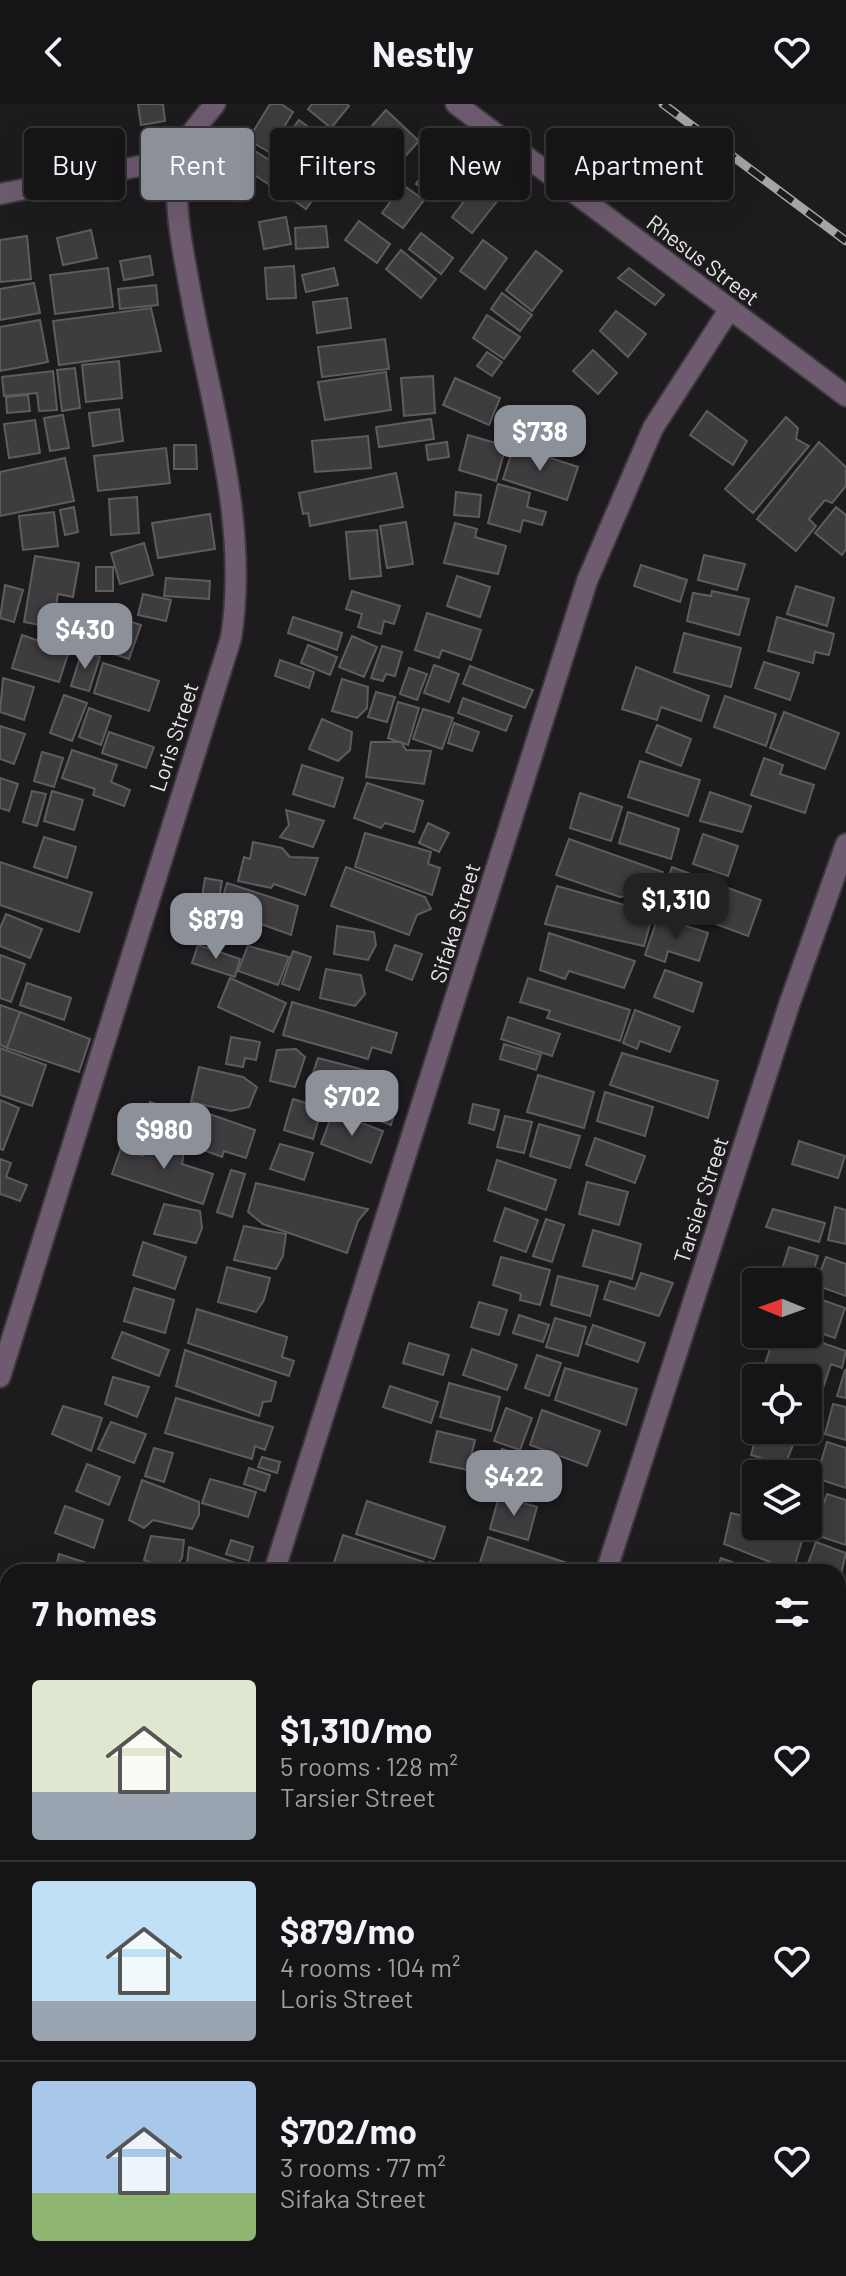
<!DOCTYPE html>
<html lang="en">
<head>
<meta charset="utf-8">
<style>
	body { margin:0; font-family:Barlow,sans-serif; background:#1f1d1f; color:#f1f3f6; height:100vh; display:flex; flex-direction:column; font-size:30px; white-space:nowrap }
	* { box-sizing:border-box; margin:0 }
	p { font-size:26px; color:#9e9ea1 }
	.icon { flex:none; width:44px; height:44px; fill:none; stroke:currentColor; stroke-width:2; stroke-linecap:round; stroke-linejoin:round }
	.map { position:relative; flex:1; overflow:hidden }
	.drawer { position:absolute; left:0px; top:1460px; width:846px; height:712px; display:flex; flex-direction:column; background:#161416; border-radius:24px 24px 0 0; box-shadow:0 8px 32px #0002,0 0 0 2px #353335 }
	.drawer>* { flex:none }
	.banner { position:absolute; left:24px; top:24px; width:798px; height:72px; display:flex; gap:16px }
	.needle { width:52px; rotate:271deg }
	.controls { position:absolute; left:742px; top:1164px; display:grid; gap:16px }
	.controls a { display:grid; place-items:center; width:80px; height:80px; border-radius:8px; background:#161416; box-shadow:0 8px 32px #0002,0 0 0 2px #353335; font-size:40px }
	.price { position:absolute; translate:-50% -68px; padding:0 18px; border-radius:16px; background:#8c9099; color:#fff; font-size:26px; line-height:52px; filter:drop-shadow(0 2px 4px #0008) }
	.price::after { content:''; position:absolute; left:50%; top:48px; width:24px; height:18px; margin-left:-12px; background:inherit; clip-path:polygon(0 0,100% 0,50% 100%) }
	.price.on { background:#222; color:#fff }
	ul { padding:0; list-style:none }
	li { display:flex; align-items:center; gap:24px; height:200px; padding:0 32px }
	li+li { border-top:2px solid #353335 }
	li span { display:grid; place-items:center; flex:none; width:224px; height:160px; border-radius:8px; color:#555 }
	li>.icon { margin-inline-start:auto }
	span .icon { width:96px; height:96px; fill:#fffc; stroke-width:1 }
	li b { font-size:34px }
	h2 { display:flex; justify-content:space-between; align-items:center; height:96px; padding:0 32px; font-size:34px }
	.pill { padding:0 28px; border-radius:8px; background:#161416; box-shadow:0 8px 32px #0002,0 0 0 2px #353335; font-size:28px; line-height:72px }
	.pill.on { background:#8c9099; color:#fff }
	header { display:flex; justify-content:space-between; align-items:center; height:104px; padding:0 32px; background:#161416; font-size:36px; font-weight:700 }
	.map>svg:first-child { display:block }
	.building { fill:#3f3c3f; stroke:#5f5c5f; stroke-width:2 }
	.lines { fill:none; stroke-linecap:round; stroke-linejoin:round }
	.minor-casing { stroke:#3a383a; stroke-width:24 }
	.minor { stroke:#6f5b70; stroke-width:20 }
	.rail-casing { stroke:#a6a4a6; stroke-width:9 }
	.rail { stroke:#1e1b1e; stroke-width:6; stroke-dasharray:18; stroke-linecap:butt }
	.labels { text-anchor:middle; stroke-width:6; stroke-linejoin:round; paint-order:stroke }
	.street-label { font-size:22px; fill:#e9e7e9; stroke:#1e1b1e }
</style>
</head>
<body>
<header><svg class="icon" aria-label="back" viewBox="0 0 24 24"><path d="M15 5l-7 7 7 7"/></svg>Nestly<svg class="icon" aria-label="heart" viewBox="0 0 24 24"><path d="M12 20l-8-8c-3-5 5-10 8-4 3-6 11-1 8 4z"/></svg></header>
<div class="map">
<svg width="846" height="2172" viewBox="0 0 846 2172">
	<rect width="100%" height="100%" fill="#1e1b1e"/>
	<g class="building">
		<path d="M138 0H163L165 17 141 21Z"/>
		<path d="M270 0H281L293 8 269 48 248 36Z"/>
		<path d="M312 0H347L349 2 331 24 308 5Z"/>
		<path d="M386 6 419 37 390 69 357 39Z"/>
		<path d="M299 16 327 37 309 61 281 41Z"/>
		<path d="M332 38 347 48 306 105 292 95Z"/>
		<path d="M255 47 296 73 285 91 256 72 246 86 235 78Z"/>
		<path d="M357 47 381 67 365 88 340 68Z"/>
		<path d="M429 61 442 70 429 89 416 80Z"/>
		<path d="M488 66 509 82 472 129 452 113Z"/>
		<path d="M403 81 424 96 403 124 382 109Z"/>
		<path d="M286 113 291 140 264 145 259 118Z"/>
		<path d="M359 117 390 140 377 159 345 136Z"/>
		<path d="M326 122 328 143 296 145 295 124Z"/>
		<path d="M91 126 97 154 63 161 57 134Z"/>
		<path d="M421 129 453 154 441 170 409 145Z"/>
		<path d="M27 132 31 175 0 178V136Z"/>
		<path d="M483 136 507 154 485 185 460 167Z"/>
		<path d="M401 146 436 175 421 194 386 165Z"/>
		<path d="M536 147 562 167 532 207 506 186Z"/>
		<path d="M150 152 153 171 124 176 120 157Z"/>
		<path d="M294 162 296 194 267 195 265 164Z"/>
		<path d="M108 164 113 203 55 210 50 171Z"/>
		<path d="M334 164 338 181 306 188 302 171Z"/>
		<path d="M629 164 664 191 655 201 618 174Z"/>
		<path d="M34 179 40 209 0 216V185Z"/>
		<path d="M156 181 158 201 120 205 118 185Z"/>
		<path d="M502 189 532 211 520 227 491 205Z"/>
		<path d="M347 194 351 224 317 229 313 198Z"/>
		<path d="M151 204 161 247 59 261 53 217Z"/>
		<path d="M616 207 646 230 628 253 600 227Z"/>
		<path d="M487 211 520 233 504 255 473 234Z"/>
		<path d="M40 216 48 258 0 267V223Z"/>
		<path d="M385 235 389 265 322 273 318 243Z"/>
		<path d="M593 246 617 269 598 290 573 267Z"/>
		<path d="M487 248 502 258 492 272 477 262Z"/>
		<path d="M119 257 122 294 86 298 82 261Z"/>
		<path d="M75 264 80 304 62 307 57 266Z"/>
		<path d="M53 267 57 306 39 307 37 289 4 292 2 273Z"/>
		<path d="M386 268 391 306 325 316 318 278Z"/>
		<path d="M433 272 435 309 404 312 401 274Z"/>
		<path d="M455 274 500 294 489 321 443 301Z"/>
		<path d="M28 291 30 307 7 309 6 293Z"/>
		<path d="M119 305 123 337 93 342 89 309Z"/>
		<path d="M707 307 747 337 733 361 690 331Z"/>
		<path d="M63 311 69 344 50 347 44 314Z"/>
		<path d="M786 313 798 324 796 335 809 342 753 409 725 385Z"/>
		<path d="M431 315 434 335 379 343 376 323Z"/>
		<path d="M35 316 40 349 9 354 4 320Z"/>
		<path d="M468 331 506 342 496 377 459 366Z"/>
		<path d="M368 332 371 364 315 368 312 337Z"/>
		<path d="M447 338 449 353 428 356 426 341Z"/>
		<path d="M819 338 846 363V382L832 399 825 396 809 415 816 422 796 447 757 415Z"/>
		<path d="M174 341H196L197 365H174Z"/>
		<path d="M514 342 578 363 567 396 503 375Z"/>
		<path d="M166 344 170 379 98 387 94 352Z"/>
		<path d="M65 354 74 397 0 412V368Z"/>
		<path d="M396 369 403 403 310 422 308 409 303 410 299 389Z"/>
		<path d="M498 380 530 389 527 403 546 408 542 421 523 416 520 428 488 419Z"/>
		<path d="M456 388 481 391 479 413 454 411Z"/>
		<path d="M137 393 139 429 111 431 109 395Z"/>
		<path d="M74 403 78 428 65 431 60 406Z"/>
		<path d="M836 403 846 411V445L842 451 815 429Z"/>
		<path d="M54 408 58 442 23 446 19 412Z"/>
		<path d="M210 410 215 445 158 454 152 419Z"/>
		<path d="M406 418 413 460 387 464 380 422Z"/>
		<path d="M455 419 477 425 475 433 506 442 498 470 444 459Z"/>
		<path d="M377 426 381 472 350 475 346 428Z"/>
		<path d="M144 439 153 471 120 480 111 449Z"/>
		<path d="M704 451 745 460 737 486 698 476Z"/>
		<path d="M35 452 79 459 73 493 58 490 54 514 46 512 45 522 24 518Z"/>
		<path d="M641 461 687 476 680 498 634 482Z"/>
		<rect x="96" y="463" width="17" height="24"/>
		<path d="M457 472 490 483 480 513 447 502Z"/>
		<path d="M166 474 210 477 209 495 164 492Z"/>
		<path d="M5 481 23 486 14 518 0 514Z"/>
		<path d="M796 482 834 494 827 522 787 510Z"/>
		<path d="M352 487 400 502 394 520 384 517 381 530 358 523 362 510 346 505Z"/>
		<path d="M712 487 749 495 739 531 687 517 693 489 711 492Z"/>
		<path d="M143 490 171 496 166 517 138 511Z"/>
		<path d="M91 506 108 512 100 541 82 535Z"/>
		<path d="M427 509 481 526 471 556 442 546 439 554 415 546Z"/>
		<path d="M115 512 141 521 129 555 102 546Z"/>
		<path d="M293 513 342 529 337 546 288 529Z"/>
		<path d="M777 513 834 530 829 551 815 548 813 559 768 547Z"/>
		<path d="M684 529 741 544 731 583 674 568Z"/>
		<path d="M22 531 69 547 59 578 12 564Z"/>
		<path d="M352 532 377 543 364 573 339 563Z"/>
		<path d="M308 541 337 553 330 571 301 559Z"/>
		<path d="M382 542 402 548 395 572 386 570 383 577 371 574Z"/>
		<path d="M82 547 100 553 89 587 71 582Z"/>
		<path d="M280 556 314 568 309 584 275 572Z"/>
		<path d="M764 558 799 569 790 596 755 584Z"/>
		<path d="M103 559 159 577 149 607 94 589Z"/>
		<path d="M434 561 459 570 449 598 424 589Z"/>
		<path d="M470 562 533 586 525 604 463 580Z"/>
		<path d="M636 563 709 592 701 617 661 603 657 616 622 605Z"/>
		<path d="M409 564 427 570 417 596 400 590Z"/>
		<path d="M3 574 34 583 24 616 0 608Z"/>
		<path d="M342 575 368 583 367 604 357 614 332 607Z"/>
		<path d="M376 588 395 593 387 618 368 613Z"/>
		<path d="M64 591 87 599 72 637 50 629Z"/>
		<path d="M725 592 776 610 766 642 714 623Z"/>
		<path d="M463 594 512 612 506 627 458 609Z"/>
		<path d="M398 598 419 604 408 641 388 634Z"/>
		<path d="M89 604 111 612 101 641 79 633Z"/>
		<path d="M423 605 453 614 442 645 413 635Z"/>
		<path d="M784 608 839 629 825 665 770 644Z"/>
		<path d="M322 615 352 628 350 646 338 657 309 645Z"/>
		<path d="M454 619 479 628 472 647 448 639Z"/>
		<path d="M657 621 691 635 681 662 646 648Z"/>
		<path d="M0 622 25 630 14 660 0 655Z"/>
		<path d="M109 628 154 643 146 664 102 649Z"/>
		<path d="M371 638H401L406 646 431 647 424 680 366 673Z"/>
		<path d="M72 646 117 661 111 678 130 686 124 702 93 691 95 685 62 674Z"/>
		<path d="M42 648 63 654 54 683 34 677Z"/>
		<path d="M764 654 783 661 780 670 814 681 805 709 751 691Z"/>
		<path d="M640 657 700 676 688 712 628 693Z"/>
		<path d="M302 661 343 674 334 703 293 690Z"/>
		<path d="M0 674 18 680 9 707 0 704Z"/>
		<path d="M367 679 423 697 414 728 385 719 381 724 354 714Z"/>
		<path d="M32 687 46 690 37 722 23 718Z"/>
		<path d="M52 687 83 696 74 726 44 717Z"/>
		<path d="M710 688 751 702 742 728 700 717Z"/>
		<path d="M580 689 622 703 611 737 570 724Z"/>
		<path d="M286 706 324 717 313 743 280 733 289 721Z"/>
		<path d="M628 708 679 725 671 755 619 739Z"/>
		<path d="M428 719 449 729 439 748 419 739Z"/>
		<path d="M365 729 431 748 428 760 440 764 432 791 355 763Z"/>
		<path d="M703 730 738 742 728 772 693 760Z"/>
		<path d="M44 733 76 743 67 774 34 763Z"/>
		<path d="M569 735 663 768 654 796 638 791 620 793 556 771Z"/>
		<path d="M253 738 282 744 290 753 318 754 305 791 274 780 271 784 238 777 244 753 250 755Z"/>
		<path d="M0 758 92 789 79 828 0 801Z"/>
		<path d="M346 763 425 793 431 805 417 811 409 831 331 802Z"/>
		<path d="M672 763 761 796 748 832 689 810 687 817 656 805Z"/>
		<path d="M205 774 222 777 215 816 199 812Z"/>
		<path d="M227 779 298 802 291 831 261 820 255 829 215 819Z"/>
		<path d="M557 782 653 809 644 842 545 820Z"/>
		<path d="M6 810 42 825 30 854 0 842V824Z"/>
		<path d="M658 813 708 829 699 857 668 847 665 858 645 851Z"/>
		<path d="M337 822 374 828 376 841 368 856 334 850Z"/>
		<path d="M549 829 635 857 624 884 569 867 565 875 540 866Z"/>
		<path d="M198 841 240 855 235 873 192 859Z"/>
		<path d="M395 841 422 850 412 876 386 866Z"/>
		<path d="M248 842 289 853 278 881 238 867Z"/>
		<path d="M293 847 311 853 299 886 282 880Z"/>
		<path d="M0 851 25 860 11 898 0 894Z"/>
		<path d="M326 865 361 871 365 890 355 902 320 894Z"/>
		<path d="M665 866 702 879 693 908 654 893Z"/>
		<path d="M230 874 286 899 273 928 218 903Z"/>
		<path d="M528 874 630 906 620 937 547 914 550 907 520 898Z"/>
		<path d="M27 879 71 894 64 916 20 901Z"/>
		<path d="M292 898 397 929 391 949 372 943 368 955 283 931Z"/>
		<path d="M0 901 20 908 7 944 0 941Z"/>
		<path d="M635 906 680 923 670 948 640 937 637 945 623 939Z"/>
		<path d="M20 908 90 935 79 968 7 944Z"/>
		<path d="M508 913 560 930 552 952 501 935Z"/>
		<path d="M231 933 260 938 256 956 245 954 243 963 226 960Z"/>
		<path d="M504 940 541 951 536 966 500 955Z"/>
		<path d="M0 944 46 961 32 1002 0 991Z"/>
		<path d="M296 945 305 953 295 983 270 977 277 946Z"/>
		<path d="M622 949 718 977 708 1014 610 981Z"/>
		<path d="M318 954 372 968 366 1008 326 998 307 987Z"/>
		<path d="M199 963 243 973 257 983 249 1003 231 1007 191 998Z"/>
		<path d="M538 971 594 988 584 1024 527 1008Z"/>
		<path d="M605 988 653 1003 645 1032 597 1017Z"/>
		<path d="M293 995 322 1004 313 1035 284 1026Z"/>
		<path d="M0 996 19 1004 3 1046 0 1045Z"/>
		<path d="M374 997 396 1004 391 1021 368 1013Z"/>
		<path d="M150 998 191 1010 186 1027 145 1015Z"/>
		<path d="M473 1000 499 1006 494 1026 469 1019Z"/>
		<path d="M198 1006 255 1026 246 1054 224 1047 222 1053 187 1040Z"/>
		<path d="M333 1008 383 1027 371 1059 321 1040Z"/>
		<path d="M505 1012 532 1018 524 1049 497 1043Z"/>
		<path d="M539 1020 580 1032 570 1064 530 1052Z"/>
		<path d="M595 1034 645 1052 635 1079 586 1061Z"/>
		<path d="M148 1035 184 1047 182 1060 213 1070 203 1100 112 1070 121 1044 143 1052Z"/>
		<path d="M799 1037 845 1052 838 1074 792 1060Z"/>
		<path d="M280 1040 313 1049 304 1076 270 1065Z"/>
		<path d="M0 1055 11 1059 6 1073 27 1081 20 1097 0 1090Z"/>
		<path d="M497 1056 556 1076 546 1106 488 1086Z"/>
		<path d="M231 1066 245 1070 232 1113 217 1108Z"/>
		<path d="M587 1078 628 1088 619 1121 579 1110Z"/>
		<path d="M256 1079 368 1105 358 1117 347 1149 263 1120 248 1108Z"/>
		<path d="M164 1100 200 1107 202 1124 196 1139 154 1130Z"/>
		<path d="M835 1103 846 1106V1140L828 1136Z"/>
		<path d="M505 1104 538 1116 526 1148 494 1137Z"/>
		<path d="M773 1105 825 1119 819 1138 766 1123Z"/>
		<path d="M546 1115 564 1121 552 1158 533 1152Z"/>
		<path d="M244 1122 286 1130 283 1152 276 1165 234 1156Z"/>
		<path d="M593 1126 641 1140 632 1175 583 1162Z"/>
		<path d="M143 1138 186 1153 175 1185 133 1171Z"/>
		<path d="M789 1143 818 1152 808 1185V1178H778Z"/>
		<path d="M501 1153 550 1166 540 1201 520 1196 521 1190 493 1181Z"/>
		<path d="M826 1153 846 1160V1192L815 1181Z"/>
		<path d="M227 1163 270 1174 264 1196 256 1208 218 1198Z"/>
		<path d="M641 1169 673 1179 659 1212 604 1195 610 1177 635 1185Z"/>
		<path d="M558 1172 598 1182 590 1212 551 1201Z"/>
		<path d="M134 1184 174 1196 165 1229 124 1217Z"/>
		<path d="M811 1192 845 1204 835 1234 808 1225Z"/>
		<path d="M479 1198 507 1206 499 1231 471 1223Z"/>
		<path d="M197 1205 287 1233 282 1253 294 1257 289 1272 188 1239Z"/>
		<path d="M519 1211 549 1221 543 1238 513 1229Z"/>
		<path d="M555 1214 586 1223 578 1252 546 1243Z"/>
		<path d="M593 1221 645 1239 638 1258 586 1240Z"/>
		<path d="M122 1228 169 1246 159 1272 112 1254Z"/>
		<path d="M775 1230H797L846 1247 842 1264 831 1260 823 1284 808 1278V1274H796L764 1263Z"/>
		<path d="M409 1239 449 1251 443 1271 403 1259Z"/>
		<path d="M472 1245 517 1261 507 1286 463 1271Z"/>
		<path d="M185 1246 276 1278 271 1297 263 1298 259 1312 176 1282Z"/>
		<path d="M537 1251 561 1259 549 1292 525 1284Z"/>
		<path d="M565 1264 637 1285 626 1321 555 1296Z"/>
		<path d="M845 1266H846V1294L837 1292Z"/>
		<path d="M113 1273 149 1283 137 1313 105 1300Z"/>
		<path d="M449 1279 500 1293 491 1327 440 1313Z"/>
		<path d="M390 1282 438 1298 431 1319 383 1303Z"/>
		<path d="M808 1290 822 1292 818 1327 808 1326Z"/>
		<path d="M176 1294 273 1323 265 1346 255 1342 252 1355 165 1329Z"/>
		<path d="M833 1300 846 1303V1336L825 1330Z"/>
		<path d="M63 1302 102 1314 91 1347 52 1330Z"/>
		<path d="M506 1304 532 1314 520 1346 494 1337Z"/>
		<path d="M542 1306 600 1327 587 1362 530 1341Z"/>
		<path d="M111 1318 146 1330 134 1359 98 1345Z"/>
		<path d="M758 1326H776L795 1336 785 1361 751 1351Z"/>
		<path d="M437 1327 475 1336 468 1366 430 1358Z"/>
		<path d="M827 1338 846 1344V1384L816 1374Z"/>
		<path d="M154 1344 173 1349 164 1378 145 1372Z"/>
		<path d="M502 1345 542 1358 534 1384 494 1372Z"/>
		<path d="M262 1353 280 1358 277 1369 258 1363Z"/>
		<path d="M87 1360 120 1373 109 1401 76 1387Z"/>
		<path d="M249 1364 270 1371 265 1387 244 1380Z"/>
		<path d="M752 1365 770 1370H756V1403L743 1399Z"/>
		<path d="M210 1375 256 1388 248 1413 202 1399Z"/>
		<path d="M142 1376 199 1398V1411L192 1425 153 1416 144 1424 129 1416Z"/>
		<path d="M827 1390 846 1396V1441L813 1430Z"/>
		<path d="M499 1392 537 1403 528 1436 490 1425Z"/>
		<path d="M367 1397 445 1423 434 1455 356 1430Z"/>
		<path d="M65 1402 103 1416 94 1444 55 1429Z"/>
		<path d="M731 1409 756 1415V1422H780L804 1430 793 1467 724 1440Z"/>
		<path d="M343 1431 424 1458 420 1468H331Z"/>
		<path d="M151 1432 184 1436 182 1454 171 1468 144 1456Z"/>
		<path d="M488 1433 567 1459 564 1468H477Z"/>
		<path d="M231 1436 253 1443 249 1457 226 1450Z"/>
		<path d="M816 1438 846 1449 839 1479 838 1468 805 1467Z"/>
		<path d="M189 1443 239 1460 236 1468H181L187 1459Z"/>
		<path d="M59 1450 96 1462 94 1468H55Z"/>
		<path d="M721 1454 759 1468H716Z"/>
		<path d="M429 1458 450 1465 449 1468H426Z"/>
		<path d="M3 1516 8 1518V1564L0 1562Z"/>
		<path d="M5 1580H8V1610L1 1608Z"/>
		<path d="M0 1620 8 1623V1684L0 1681Z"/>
		<path d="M0 1788 8 1790 0 1842Z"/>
	</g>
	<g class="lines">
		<g class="minor-casing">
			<g id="minor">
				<path d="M456 0 846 292"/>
				<path d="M0 90 180 54"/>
				<path d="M0 1273 231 534C249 421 212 306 192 196 184 152 172 101 179 56 183 36 202 16 215 0"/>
				<path d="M274 1468 587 477 653 324 729 206"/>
				<path d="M606 1468 789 901 846 740"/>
				<path d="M0 1716 8 1718"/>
				<path d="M838 1804 846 1780"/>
				<path d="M838 1979 846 1982"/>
			</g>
		</g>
		<use href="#minor" class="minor"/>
		<g class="rail-casing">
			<path id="rail" d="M663 0 846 137"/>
		</g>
		<use href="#rail" class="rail"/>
	</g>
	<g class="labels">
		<g class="street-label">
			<text transform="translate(703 156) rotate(37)" y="8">Rhesus Street</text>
			<text transform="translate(174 633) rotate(-72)" y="8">Loris Street</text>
			<text transform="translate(455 819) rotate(-73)" y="8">Sifaka Street</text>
			<text transform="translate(701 1096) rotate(-72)" y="8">Tarsier Street</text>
		</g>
	</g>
</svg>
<div class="controls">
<a><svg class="needle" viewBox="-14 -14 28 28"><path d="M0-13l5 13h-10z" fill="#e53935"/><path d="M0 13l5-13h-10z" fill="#9e9ea1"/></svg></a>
<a><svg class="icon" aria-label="locate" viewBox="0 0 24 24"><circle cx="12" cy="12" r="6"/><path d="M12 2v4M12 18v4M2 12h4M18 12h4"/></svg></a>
<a><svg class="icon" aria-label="layers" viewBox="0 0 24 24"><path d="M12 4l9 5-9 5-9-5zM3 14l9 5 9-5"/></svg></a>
</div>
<b class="price" style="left:540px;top:369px">$738</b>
<b class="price" style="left:85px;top:567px">$430</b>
<b class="price on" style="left:676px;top:837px">$1,310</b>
<b class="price" style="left:216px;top:857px">$879</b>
<b class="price" style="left:352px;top:1034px">$702</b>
<b class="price" style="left:164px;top:1067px">$980</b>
<b class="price" style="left:514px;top:1414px">$422</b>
<div class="banner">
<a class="pill">Buy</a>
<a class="pill on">Rent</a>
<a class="pill">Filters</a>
<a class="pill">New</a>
<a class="pill">Apartment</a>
</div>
<section class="drawer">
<h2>7 homes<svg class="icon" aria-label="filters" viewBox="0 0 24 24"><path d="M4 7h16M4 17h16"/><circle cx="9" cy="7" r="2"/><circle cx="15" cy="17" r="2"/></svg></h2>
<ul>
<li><span style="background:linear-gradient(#dfe7d0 70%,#9aa5b1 0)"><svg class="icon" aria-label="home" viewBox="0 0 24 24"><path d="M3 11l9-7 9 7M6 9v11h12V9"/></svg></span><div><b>$1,310/mo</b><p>5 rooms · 128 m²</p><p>Tarsier Street</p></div><svg class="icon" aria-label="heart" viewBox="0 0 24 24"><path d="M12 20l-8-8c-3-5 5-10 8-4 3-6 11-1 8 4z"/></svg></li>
<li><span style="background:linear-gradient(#bfe0f5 75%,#9aa5b1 0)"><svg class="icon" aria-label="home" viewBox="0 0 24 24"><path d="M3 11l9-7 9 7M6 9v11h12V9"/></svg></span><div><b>$879/mo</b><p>4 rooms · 104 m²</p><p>Loris Street</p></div><svg class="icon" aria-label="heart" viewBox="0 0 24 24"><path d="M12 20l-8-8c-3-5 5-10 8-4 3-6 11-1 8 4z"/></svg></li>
<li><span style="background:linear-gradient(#a9c7e8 70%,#8fb573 0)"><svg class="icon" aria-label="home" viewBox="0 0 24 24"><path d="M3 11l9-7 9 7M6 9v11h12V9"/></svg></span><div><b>$702/mo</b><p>3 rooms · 77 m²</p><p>Sifaka Street</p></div><svg class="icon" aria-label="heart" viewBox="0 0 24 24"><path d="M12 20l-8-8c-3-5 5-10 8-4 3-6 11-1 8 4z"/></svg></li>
</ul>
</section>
</div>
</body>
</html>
